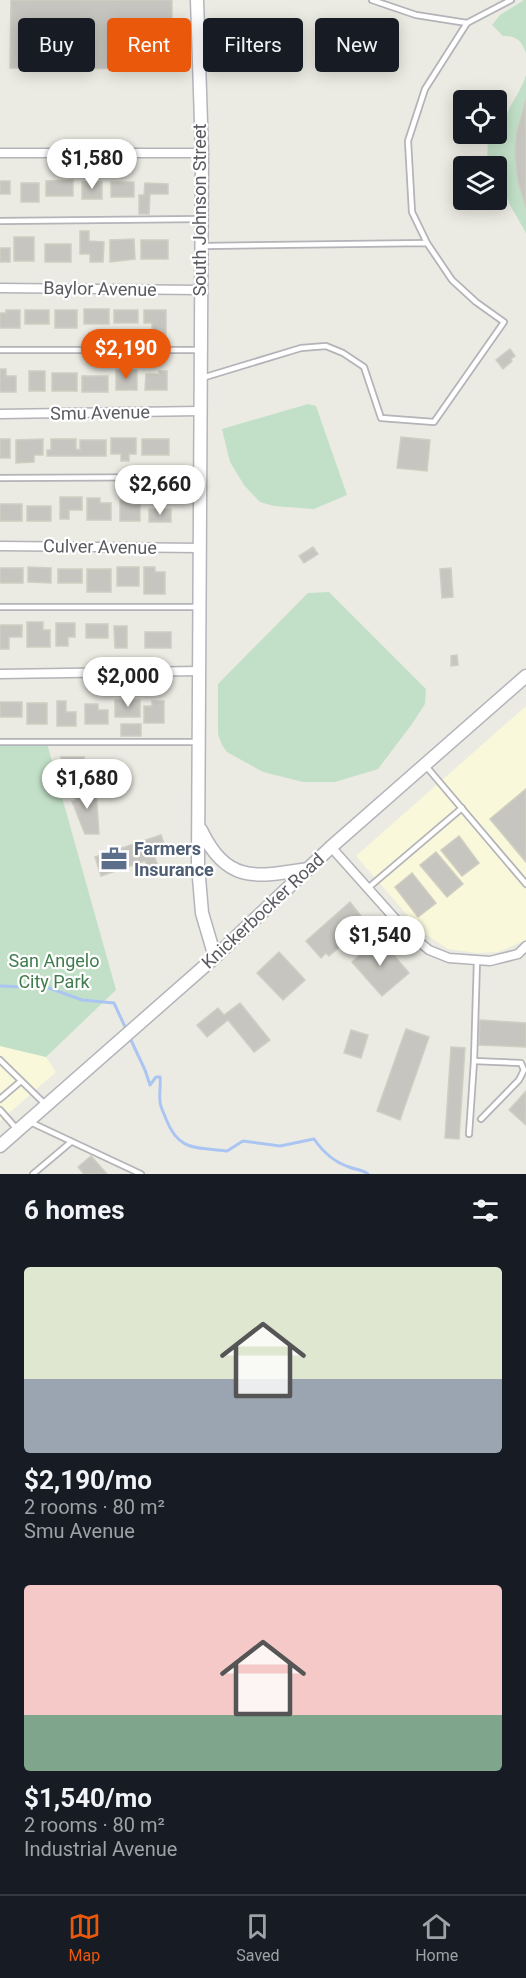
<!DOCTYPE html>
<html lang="en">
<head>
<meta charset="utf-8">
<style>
	body { margin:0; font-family:Roboto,sans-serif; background:#242831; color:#f1f3f6; height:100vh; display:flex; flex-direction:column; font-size:22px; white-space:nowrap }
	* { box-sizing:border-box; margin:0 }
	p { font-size:20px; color:#9ea1a6 }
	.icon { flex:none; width:33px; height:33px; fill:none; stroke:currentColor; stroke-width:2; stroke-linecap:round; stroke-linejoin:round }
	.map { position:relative; height:1174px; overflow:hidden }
	.details { display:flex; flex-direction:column; background:#171b24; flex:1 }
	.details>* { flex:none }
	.guide { position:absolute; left:18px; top:18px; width:490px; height:54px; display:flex; gap:12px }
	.fabs { position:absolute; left:453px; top:90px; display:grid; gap:12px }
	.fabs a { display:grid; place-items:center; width:54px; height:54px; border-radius:6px; background:#171b24; box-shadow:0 3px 15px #0003; font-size:30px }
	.price { position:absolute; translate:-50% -51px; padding:0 14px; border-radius:21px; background:#fff; color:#222; font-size:20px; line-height:39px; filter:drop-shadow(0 2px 3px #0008) }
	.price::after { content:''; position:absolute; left:50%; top:36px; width:18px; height:14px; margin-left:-9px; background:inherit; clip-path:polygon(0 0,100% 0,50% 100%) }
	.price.selected { background:#ea580c; color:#fff }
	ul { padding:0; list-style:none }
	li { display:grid; align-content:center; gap:12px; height:318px; padding:0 24px }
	li span { display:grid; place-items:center; height:186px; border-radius:6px; color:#555 }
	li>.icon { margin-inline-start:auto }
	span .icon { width:108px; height:108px; fill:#fffc; stroke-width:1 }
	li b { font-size:26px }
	h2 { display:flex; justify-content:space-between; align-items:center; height:72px; padding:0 24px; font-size:26px }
	.tag { padding:0 21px; border-radius:6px; background:#171b24; box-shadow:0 3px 15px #0003; font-size:21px; line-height:54px }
	.tag.selected { background:#ea580c; color:#fff }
	.tab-bar { display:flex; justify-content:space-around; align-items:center; height:84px; border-top:2px solid #363941; background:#171b24; font-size:16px; color:#9ea1a6 }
	.tab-bar a { display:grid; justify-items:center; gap:3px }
	.tab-bar .selected { color:#ea580c }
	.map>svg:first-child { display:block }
	.commercial { fill:#f9f8da }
	.green { fill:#c2e0c8 }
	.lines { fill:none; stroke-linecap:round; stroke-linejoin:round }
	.stream { stroke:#abc5f3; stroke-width:3 }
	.building { fill:#c7c5bf; stroke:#cfcec2; stroke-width:1.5 }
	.service-casing { stroke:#b3b3b8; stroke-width:8 }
	.minor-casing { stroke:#b3b3b8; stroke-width:11 }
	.secondary-casing { stroke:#b4b5bb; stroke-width:15 }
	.service { stroke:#fff; stroke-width:4.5 }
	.minor { stroke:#fff; stroke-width:8 }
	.secondary { stroke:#fff; stroke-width:12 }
	.labels { text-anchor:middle; stroke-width:4.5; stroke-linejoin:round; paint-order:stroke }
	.street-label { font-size:18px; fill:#5b5c61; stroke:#fff }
	.service-label { font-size:18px; font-weight:bold; fill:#4e5e75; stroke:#fff; text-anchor:start }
	.park-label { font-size:18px; fill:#3f7c4e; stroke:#fff }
</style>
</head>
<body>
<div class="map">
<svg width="526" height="1174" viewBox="0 0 526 1174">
	<rect width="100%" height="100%" fill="#ebebe3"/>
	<g class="commercial">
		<path d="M526 706V939L522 942 498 952 477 953 448 949 422 932 356 856Z"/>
		<path d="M0 1046 46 1057 56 1072 0 1121Z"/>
	</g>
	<g class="green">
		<path d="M524 0H526V53C521 40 517 36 503 36L492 25 500 15Z"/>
		<path d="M526 75V233L510 205 501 183 497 181 496 166H487L488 134H496L497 129 503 126C507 107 521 92 526 75Z"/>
		<path d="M308 404 316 406 347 495 314 509 274 506 260 502 244 485 230 462 222 429Z"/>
		<path d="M329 592 426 689 425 704 412 724 378 769 335 782H303L263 772 227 752 222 745 218 734V684L308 593Z"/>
		<path d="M0 740H46L116 990 46 1057 0 1046Z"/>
	</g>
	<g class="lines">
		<g class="stream">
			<path d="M0 986 49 988 82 1000 114 1003 126 1029"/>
			<path d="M130 1038 145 1070 150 1085 156 1077H160C161 1085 159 1093 160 1101 160 1107 164 1113 166 1119 179 1152 196 1147 227 1151L243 1141 280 1146 314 1139C323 1152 334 1162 349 1167 356 1170 362 1169 368 1174"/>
		</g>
	</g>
	<g class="building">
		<path d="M11 0H172V69L10 68Z"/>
		<path d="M526 99V208L518 182 515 152 517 131Z"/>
		<path d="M73 180V196H46V181Z"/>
		<rect x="0" y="181" width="10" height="13"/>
		<rect x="82" y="182" width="20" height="17"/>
		<rect x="111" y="182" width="23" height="15"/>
		<rect x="21" y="183" width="18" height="19"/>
		<path d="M145 183 168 184V194H150L149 214H139V195H144Z"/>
		<path d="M80 231H89V241L104 242 103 262H90V254H80Z"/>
		<rect x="14" y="237" width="20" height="24"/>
		<path d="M134 239 135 259 110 262V240Z"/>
		<rect x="141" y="240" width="27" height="19"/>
		<rect x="45" y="244" width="26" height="18"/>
		<rect x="0" y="248" width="10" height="14"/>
		<rect x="84" y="309" width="25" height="15"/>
		<path d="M6 310H20V328H0V313H6Z"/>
		<rect x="25" y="310" width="24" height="14"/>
		<rect x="55" y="310" width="22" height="18"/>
		<rect x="114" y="310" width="24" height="13"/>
		<path d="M144 310H166V335H152V323H144Z"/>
		<path d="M510 349 515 356 511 359 512 361 503 369 496 360Z"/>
		<path d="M0 369H6V376H16V392H0Z"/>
		<rect x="116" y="370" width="21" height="20"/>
		<rect x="29" y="371" width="16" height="20"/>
		<path d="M159 371H167V390H145L146 374H159Z"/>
		<rect x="52" y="373" width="25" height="18"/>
		<rect x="82" y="376" width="26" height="16"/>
		<path d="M401 437 430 440 427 471 397 468Z"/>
		<path d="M111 438H136V454H129V461H121V454H111Z"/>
		<rect x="0" y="439" width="10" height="19"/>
		<path d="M43 439V455H34V462L16 463V440Z"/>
		<path d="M51 439H76V449L80 450V440H106V456H47V450H51Z"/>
		<rect x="142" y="439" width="27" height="16"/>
		<path d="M60 497H82V510H69V519H60Z"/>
		<path d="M87 498H100V503H111V520H87Z"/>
		<path d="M120 500H132V505H140V521H120Z"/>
		<rect x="0" y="504" width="22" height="17"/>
		<rect x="27" y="506" width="24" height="15"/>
		<rect x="149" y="509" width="22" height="13"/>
		<path d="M313 547 318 554 304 563 299 556Z"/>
		<path d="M28 567 51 568V583L28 582Z"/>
		<rect x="117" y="567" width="22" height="19"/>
		<path d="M144 567H155V572H165V594H144Z"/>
		<rect x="0" y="568" width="23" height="15"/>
		<path d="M451 568 453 597 442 598 440 569Z"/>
		<rect x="58" y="569" width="24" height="14"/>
		<rect x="87" y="569" width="24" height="23"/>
		<path d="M27 622H43V630H50V647H27Z"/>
		<path d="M56 623H75V637H68V646H56Z"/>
		<rect x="86" y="624" width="22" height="14"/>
		<path d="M0 625H22V637H9V649H0Z"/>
		<path d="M114 626H127V648H115Z"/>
		<rect x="145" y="632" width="26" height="16"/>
		<path d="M457 655 458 665 451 666V656Z"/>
		<rect x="115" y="700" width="25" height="17"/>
		<path d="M57 701H66V712H76V726H57Z"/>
		<path d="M152 701H164V723H144V706H152Z"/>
		<rect x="0" y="702" width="22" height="15"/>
		<rect x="27" y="703" width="20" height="21"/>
		<path d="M85 704H98V710H108V724H85Z"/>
		<rect x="121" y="724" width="20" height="12"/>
		<path d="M61 757H84L83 771H91L90 789 67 788V780L61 774Z"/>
		<path d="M96 789 99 834H85L72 801H75V790Z"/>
		<path d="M526 789V862L490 819Z"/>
		<path d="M161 835 164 844 152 848 159 870 149 874 145 861 101 876 95 857Z"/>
		<path d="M459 836 479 863 462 876 441 850Z"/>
		<path d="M436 852 463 884 447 897 420 865Z"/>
		<path d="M412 873 436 903 418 917 395 887Z"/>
		<path d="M350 902 364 920 354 929 357 932 329 956 326 953 321 958 306 941Z"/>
		<path d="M379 938 409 973 382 996 352 962Z"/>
		<path d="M279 952 305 980 283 1000 257 973Z"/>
		<path d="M240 1003 270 1040 254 1052 228 1020 207 1037 197 1025 218 1008 224 1015Z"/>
		<path d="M480 1020 526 1023V1047L479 1045Z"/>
		<path d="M406 1029 429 1037 400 1120 377 1111Z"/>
		<path d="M351 1030 368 1035 361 1058 344 1053Z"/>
		<path d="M451 1047 465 1048 459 1139 445 1138Z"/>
		<path d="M526 1091V1125L509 1110Z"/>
		<path d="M91 1156 107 1174H84L78 1167Z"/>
	</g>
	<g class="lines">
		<g class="service-casing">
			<g id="service">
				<path d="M372 0 416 15 467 23 511 0"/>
				<path d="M0 221 201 219"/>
				<path d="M427 243 412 212 408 141 425 89 467 23"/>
				<path d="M0 350H198"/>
				<path d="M202 378 301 348 326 346 343 353 364 367 381 418 434 422 504 322 476 302 452 280 427 243 203 246"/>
				<path d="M0 478 198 477"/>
				<path d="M0 607H198"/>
				<path d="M0 742H198"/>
				<path d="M425 765 526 884"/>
				<path d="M368 888 462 808"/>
				<path d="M0 1060 46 1105"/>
				<path d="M474 1061 521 1063 524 1070 519 1080 481 1119"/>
				<path d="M0 1099 21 1081"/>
				<path d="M0 1110 16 1128"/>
				<path d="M30 1122 141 1174"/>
				<path d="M469 1134 474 1061 477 960"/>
				<path d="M33 1174 71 1142"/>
			</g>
		</g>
		<g class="minor-casing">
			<g id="minor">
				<path d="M0 153H202"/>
				<path d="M0 288 200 290"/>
				<path d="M0 414 200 411"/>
				<path d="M0 546 200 548"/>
				<path d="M0 674 199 671"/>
				<path d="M331 847 406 931 429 950 449 958 490 961 518 954 526 946"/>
			</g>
		</g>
		<g class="secondary-casing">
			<g id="secondary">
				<path d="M197 0 202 153 198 866 202 913 215 957"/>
				<path d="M201 830C227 884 256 877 308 869"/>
				<path d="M0 1146 215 957 331 847 526 676"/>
			</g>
		</g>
		<use href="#service" class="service"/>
		<use href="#minor" class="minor"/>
		<use href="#secondary" class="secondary"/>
	</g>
	<defs>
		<g id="office-bare" transform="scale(2.07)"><path d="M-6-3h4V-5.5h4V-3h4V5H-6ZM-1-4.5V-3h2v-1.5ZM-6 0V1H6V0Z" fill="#5c6f8a" stroke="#fff" stroke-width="2.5" paint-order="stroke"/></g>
	</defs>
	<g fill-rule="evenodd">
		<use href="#office-bare" x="114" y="859"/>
	</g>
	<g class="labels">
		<g class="street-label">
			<text transform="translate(200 210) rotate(-90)" y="6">South Johnson Street</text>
			<text transform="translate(100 289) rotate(1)" y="6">Baylor Avenue</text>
			<text transform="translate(100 413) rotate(-1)" y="6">Smu Avenue</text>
			<text transform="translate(100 547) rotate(1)" y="6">Culver Avenue</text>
			<text transform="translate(263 911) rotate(-43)" y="6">Knickerbocker Road</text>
		</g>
		<g class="service-label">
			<text x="134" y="855">Farmers<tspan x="134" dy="21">Insurance</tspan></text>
		</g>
		<g class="park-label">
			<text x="54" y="967">San Angelo<tspan x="54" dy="21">City Park</tspan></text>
		</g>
	</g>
</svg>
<div class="fabs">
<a><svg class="icon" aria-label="locate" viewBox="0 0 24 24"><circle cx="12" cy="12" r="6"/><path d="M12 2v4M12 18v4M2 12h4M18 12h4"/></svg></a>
<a><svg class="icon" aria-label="layers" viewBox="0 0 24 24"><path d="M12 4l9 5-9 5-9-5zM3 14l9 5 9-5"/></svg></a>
</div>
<b class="price" style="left:92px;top:190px">$1,580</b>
<b class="price selected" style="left:126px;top:380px">$2,190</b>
<b class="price" style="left:160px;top:516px">$2,660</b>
<b class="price" style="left:128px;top:708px">$2,000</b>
<b class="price" style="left:87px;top:810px">$1,680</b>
<b class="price" style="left:380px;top:967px">$1,540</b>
<div class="guide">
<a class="tag">Buy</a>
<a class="tag selected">Rent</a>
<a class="tag">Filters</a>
<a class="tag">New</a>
</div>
</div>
<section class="details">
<h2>6 homes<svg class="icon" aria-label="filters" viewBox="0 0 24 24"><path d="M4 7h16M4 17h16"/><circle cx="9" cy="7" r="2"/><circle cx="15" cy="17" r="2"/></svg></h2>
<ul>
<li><span style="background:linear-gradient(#dfe7d0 60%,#9aa5b1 0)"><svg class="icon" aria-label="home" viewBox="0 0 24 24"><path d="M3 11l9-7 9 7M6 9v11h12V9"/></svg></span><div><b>$2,190/mo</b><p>2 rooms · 80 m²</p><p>Smu Avenue</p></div></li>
<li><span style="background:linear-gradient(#f6c9c9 70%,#7fa58c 0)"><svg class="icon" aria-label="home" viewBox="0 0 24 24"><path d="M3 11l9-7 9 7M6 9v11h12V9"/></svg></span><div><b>$1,540/mo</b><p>2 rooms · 80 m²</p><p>Industrial Avenue</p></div></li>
</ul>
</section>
<nav class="tab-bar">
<a class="selected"><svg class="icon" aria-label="map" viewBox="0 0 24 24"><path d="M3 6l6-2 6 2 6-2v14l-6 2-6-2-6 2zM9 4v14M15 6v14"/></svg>Map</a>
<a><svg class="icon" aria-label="saved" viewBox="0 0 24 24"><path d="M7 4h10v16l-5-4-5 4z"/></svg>Saved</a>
<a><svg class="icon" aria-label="home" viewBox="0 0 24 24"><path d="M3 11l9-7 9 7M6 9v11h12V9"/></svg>Home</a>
</nav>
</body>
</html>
